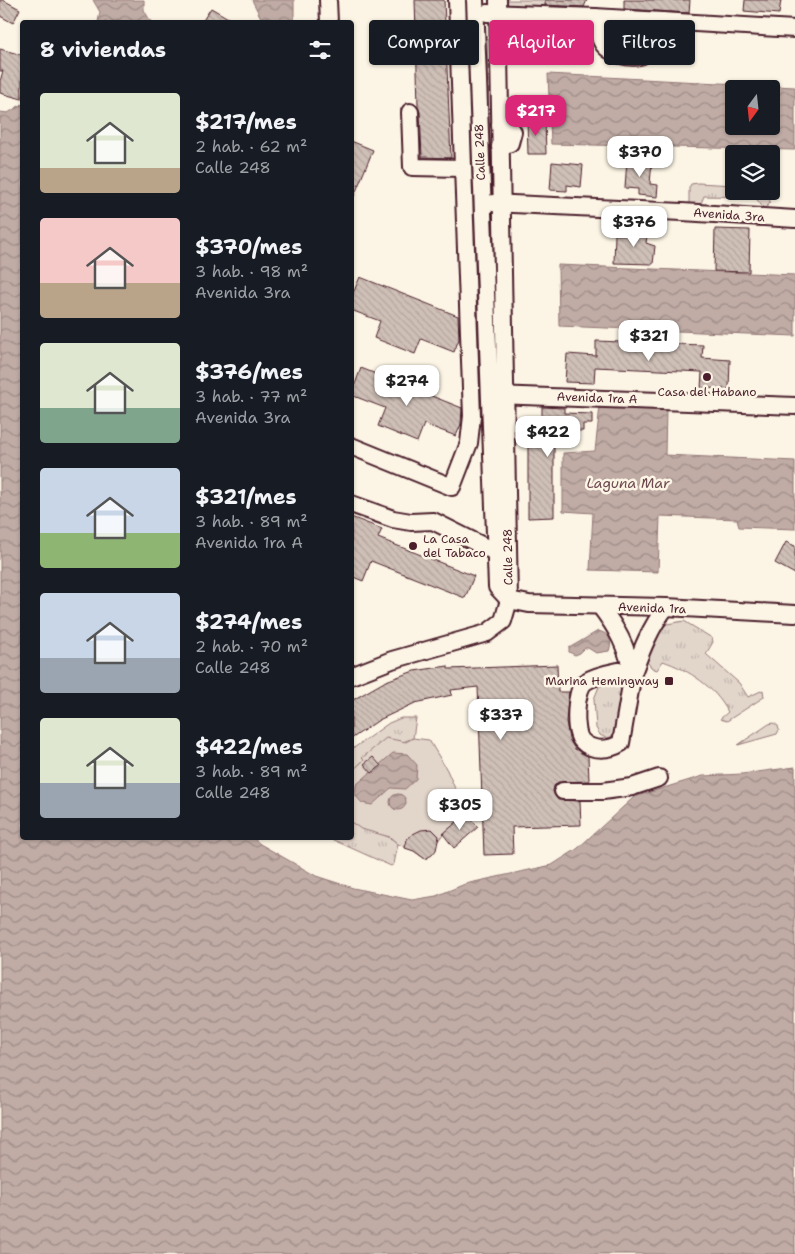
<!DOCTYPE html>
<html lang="es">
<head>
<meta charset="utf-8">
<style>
	body { margin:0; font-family:"Shantell Sans",sans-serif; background:#20242c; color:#f1f3f6; height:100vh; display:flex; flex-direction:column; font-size:19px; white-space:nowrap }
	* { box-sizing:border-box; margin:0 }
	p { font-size:16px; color:#9ea1a6 }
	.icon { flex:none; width:28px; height:28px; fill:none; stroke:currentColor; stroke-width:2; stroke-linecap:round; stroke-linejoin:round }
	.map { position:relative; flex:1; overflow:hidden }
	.details { position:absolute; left:20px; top:20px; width:334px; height:820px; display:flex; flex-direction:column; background:#171b24; border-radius:5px; box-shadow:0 1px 4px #0004 }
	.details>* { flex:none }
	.hud { position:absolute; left:369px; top:20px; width:351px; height:45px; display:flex; gap:10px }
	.needle { width:32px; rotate:195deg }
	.fabs { position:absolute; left:725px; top:80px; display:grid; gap:10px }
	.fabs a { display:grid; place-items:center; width:55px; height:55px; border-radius:5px; background:#171b24; box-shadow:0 1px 4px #0004; font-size:25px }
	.price { position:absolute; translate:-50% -42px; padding:0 11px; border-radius:10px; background:#fff; color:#222; font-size:16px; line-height:32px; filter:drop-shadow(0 1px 2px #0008) }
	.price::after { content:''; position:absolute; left:50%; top:30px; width:15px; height:11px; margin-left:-8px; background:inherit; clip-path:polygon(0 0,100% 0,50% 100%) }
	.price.selected { background:#db2777; color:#fff }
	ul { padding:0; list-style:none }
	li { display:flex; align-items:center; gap:15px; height:125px; padding:0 20px }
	li span { display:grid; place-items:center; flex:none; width:140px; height:100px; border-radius:5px; color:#555 }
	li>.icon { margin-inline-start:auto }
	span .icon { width:60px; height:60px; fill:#fffc; stroke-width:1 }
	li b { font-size:21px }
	h2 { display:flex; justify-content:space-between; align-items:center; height:60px; padding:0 20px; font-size:21px }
	.pill { padding:0 18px; border-radius:5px; background:#171b24; box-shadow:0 1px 4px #0004; font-size:18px; line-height:45px }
	.pill.selected { background:#db2777; color:#fff }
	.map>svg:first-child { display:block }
	.grass { fill:url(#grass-tufts); stroke:#967a7a }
	.garden { fill:#e2d5ca; stroke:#967a7a }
	.water { fill:url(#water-waves); stroke:#917474; fill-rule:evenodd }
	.building { fill:url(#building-back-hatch); stroke:#4a1f2b }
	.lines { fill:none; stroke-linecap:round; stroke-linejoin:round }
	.minor-casing { stroke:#4a1f2b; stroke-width:20 }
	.minor { stroke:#fcf5e5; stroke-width:16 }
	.poi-dot { fill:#4a1f2b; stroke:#fcf5e5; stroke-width:2 }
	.labels { text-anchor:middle; stroke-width:5; stroke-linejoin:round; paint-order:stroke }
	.street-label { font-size:12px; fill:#4a1f2b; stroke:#fcf5e5 }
	.poi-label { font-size:12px; fill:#4a1f2b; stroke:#fcf5e5 }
	.water-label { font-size:14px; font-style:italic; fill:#6d4950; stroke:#fcf5e5 }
</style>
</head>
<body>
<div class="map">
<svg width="795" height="1254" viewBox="0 0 795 1254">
	<defs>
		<pattern id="grass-tufts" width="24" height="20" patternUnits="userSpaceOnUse" patternTransform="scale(1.25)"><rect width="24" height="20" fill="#e2d5ca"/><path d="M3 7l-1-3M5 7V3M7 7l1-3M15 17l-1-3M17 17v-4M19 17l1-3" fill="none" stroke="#c3b6ae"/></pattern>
		<pattern id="water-waves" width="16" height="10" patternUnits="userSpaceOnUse" patternTransform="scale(1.25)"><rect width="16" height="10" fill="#c0aca5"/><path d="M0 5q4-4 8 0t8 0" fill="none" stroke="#9e8b87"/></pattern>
		<pattern id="building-back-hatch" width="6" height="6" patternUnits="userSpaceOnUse" patternTransform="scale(1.25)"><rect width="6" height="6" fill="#cfc0b7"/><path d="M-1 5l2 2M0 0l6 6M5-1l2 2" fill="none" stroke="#b3a59e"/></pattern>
	</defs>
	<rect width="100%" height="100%" fill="#fcf5e5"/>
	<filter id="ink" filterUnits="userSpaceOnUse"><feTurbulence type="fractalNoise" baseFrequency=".02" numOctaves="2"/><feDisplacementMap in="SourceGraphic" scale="10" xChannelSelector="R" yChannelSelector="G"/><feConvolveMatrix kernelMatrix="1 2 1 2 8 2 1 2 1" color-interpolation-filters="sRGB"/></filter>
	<g filter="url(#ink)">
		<g class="grass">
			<path d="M501 0H548L550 12 501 9Z"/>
			<path d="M618 26C629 27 646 27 640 42 627 46 619 39 618 26Z"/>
			<path d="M483 38H487L491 184H488Z"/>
			<path d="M698 183 734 185V191H767C772 198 771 204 764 209L755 197 704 196 700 206 694 207 689 203V188L691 184Z"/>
			<path d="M684 621 712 638 713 642 706 654 739 683 748 697 763 690 764 697 727 721 720 719 728 712C715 687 689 670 663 661L657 670 652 668 647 662 657 634 667 624Z"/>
			<path d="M607 679H624L616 729 611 737 606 738 600 735 596 728 594 699 600 684Z"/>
			<path d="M401 718H416L413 738 362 758 364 760 351 772V750L389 723Z"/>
			<path d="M774 723 778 726 779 730 777 734 738 745 769 724Z"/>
			<path d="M351 822C366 833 385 831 398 844L394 864 391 866 329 838H351Z"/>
		</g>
		<path class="garden" d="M386 738 406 742 413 738 429 740 447 770 466 814 443 834 425 859 414 851 398 844 390 837 361 829 351 822V772L364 760 362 758Z"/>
		<g class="water">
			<path d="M93 0H144V10L151 22H98L100 12Z"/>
			<path d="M252 0H294V22H263Z"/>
			<path d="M548 74 795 87V150L551 144ZM734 89H771V126H734Z"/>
			<path d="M22 104V838H253L260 844 316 876 353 888 412 900 436 896 465 884 552 865 577 849 634 797 703 776 742 774 795 767V1254H0V112L8 113Z"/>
			<path d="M558 265 795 275V336L559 326Z"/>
			<path d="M600 406 666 409 665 455 795 461V529L739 527 737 519 660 516 658 572 590 570 593 513 563 511V453L595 451Z"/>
			<path d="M598 631C609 633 613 641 609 651L596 653 588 648H585L580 653 575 655 569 652V648Z"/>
			<path d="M393 753 407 754 417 765 416 779 405 789 391 788 372 805 362 803 355 795 356 785Z"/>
			<circle cx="398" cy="802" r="8"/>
		</g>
		<g class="building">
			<path d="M0 0H3L20 9 13 23 0 16Z"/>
			<path d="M415 0H444L451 158 422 157 420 112 418 106Z"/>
			<path d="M545 0H587L584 7 545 5Z"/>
			<path d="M624 0H690L689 13 624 9Z"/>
			<path d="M745 0H781L779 14 744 11Z"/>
			<path d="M211 8 235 22H202Z"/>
			<path d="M0 49 22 55V99L0 93V81L3 71H0Z"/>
			<path d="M527 120H545L546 154H528Z"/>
			<path d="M351 141 373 150 352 201H351Z"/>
			<path d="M627 159 652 161 650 184 658 185 657 197 638 195V189L625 188Z"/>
			<path d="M552 162 583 165 581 187 567 185V191L550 190Z"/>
			<path d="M629 227 648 229 646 243 655 246 653 264 614 263 615 234 628 235Z"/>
			<path d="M715 229 750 230 749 272 714 271Z"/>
			<path d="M360 277 458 316 459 339 454 352 421 339 415 354 374 338 380 321 351 310V298Z"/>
			<path d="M596 341 703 345 702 358 730 360 729 389 701 388 702 372 595 367 594 383 565 382 567 354 596 356Z"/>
			<path d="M361 368 462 408 461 424 456 436 424 424 417 442 378 426 385 408 351 395Z"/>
			<path d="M542 407 564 408V413L592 414V424H583V431H554V517L528 518V430H542Z"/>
			<path d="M351 517 382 529 378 538 474 576 465 598 371 561 363 581 351 576Z"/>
			<path d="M786 542 795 546V574L775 563Z"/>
			<path d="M557 665 558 692H569L566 721 569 739 575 749 588 756 589 781 558 782 554 786 553 791 555 796 558 800 580 801 581 825 512 827 513 854 484 855 478 687 451 690 452 695 415 703 379 720 351 739V701L386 681 414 671 448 666V669Z"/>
			<path d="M373 757 381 766 372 773 364 764Z"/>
			<path d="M466 814 478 827 454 848 443 834Z"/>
			<path d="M432 829 439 836 436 850 432 855 425 859 414 851 405 848 407 839 413 834 421 830Z"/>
		</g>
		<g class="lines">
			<g class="minor-casing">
				<g id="minor">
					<path d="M328 0 329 22"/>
					<path d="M475 0 497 587 509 600 498 0"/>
					<path d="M487 13 595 17 795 29"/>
					<path d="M595 17C597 24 598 33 601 40 607 54 634 62 646 53 655 46 658 31 662 21"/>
					<path d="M410 112 412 167 462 168"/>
					<path d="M500 125 509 126 513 132 510 143 500 147"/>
					<path d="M493 203 682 212 795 219"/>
					<path d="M494 395 795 406"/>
					<path d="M351 446 452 487 469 443 472 416 457 0"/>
					<path d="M351 504 393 519 411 522 433 521 495 552"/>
					<path d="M600 606C618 630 625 644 633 673 642 649 650 628 666 607"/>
					<path d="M618 671 633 673 621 743C610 750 592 752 582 741 573 732 575 690 585 682 594 676 608 673 618 671Z"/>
					<path d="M351 676 392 660 487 633 503 621 509 600 529 604 666 607 795 614"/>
					<path d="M563 791H603L632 787 659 778"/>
				</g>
			</g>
			<use href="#minor" class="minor"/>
		</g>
	</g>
	<g class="poi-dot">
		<circle cx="707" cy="377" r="5"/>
		<circle cx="413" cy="546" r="5"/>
		<rect x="664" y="676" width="10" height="10" rx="2.5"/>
	</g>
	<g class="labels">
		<g class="street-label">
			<text transform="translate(480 152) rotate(-92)" y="4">Calle 248</text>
			<text transform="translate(729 215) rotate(4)" y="4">Avenida 3ra</text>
			<text transform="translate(597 398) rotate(2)" y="4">Avenida 1ra A</text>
			<text transform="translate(508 557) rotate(-91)" y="4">Calle 248</text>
			<text transform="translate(652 608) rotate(2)" y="4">Avenida 1ra</text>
		</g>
		<g class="poi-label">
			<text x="707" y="396">Casa del Habano</text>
			<text x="423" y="543" text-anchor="start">La Casa<tspan x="423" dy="14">del Tabaco</tspan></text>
			<text x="659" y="685" text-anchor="end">Marina Hemingway</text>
		</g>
		<g class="water-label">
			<text x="628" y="488">Laguna Mar</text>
		</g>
	</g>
</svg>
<div class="fabs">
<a><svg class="needle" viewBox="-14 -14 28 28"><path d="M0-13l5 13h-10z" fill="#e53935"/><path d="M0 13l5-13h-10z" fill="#9ea1a6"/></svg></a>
<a><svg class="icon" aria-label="layers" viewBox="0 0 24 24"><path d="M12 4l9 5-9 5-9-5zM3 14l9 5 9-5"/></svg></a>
</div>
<b class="price selected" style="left:536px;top:137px">$217</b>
<b class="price" style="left:640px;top:178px">$370</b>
<b class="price" style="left:634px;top:248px">$376</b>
<b class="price" style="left:649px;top:362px">$321</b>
<b class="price" style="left:407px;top:407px">$274</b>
<b class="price" style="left:548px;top:458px">$422</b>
<b class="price" style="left:501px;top:741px">$337</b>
<b class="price" style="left:460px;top:831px">$305</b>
<div class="hud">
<a class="pill">Comprar</a>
<a class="pill selected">Alquilar</a>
<a class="pill">Filtros</a>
</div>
<section class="details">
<h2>8 viviendas<svg class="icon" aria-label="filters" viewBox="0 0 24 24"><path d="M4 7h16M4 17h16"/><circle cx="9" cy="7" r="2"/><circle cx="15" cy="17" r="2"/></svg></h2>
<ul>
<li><span style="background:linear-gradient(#dfe7d0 75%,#b9a48a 0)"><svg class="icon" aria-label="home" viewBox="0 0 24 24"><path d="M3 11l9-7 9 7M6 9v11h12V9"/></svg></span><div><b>$217/mes</b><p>2 hab. · 62 m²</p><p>Calle 248</p></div></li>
<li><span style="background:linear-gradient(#f6c9c9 65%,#b9a48a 0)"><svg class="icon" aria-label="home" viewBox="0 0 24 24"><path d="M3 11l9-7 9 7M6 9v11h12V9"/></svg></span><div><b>$370/mes</b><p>3 hab. · 98 m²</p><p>Avenida 3ra</p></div></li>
<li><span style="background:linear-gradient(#dfe7d0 65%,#7fa58c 0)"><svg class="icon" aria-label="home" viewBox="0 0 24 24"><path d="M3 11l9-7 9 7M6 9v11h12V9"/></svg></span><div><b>$376/mes</b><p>3 hab. · 77 m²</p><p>Avenida 3ra</p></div></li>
<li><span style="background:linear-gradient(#c9d6e8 65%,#8fb573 0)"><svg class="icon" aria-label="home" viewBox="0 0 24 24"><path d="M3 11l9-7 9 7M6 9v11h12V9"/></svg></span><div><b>$321/mes</b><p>3 hab. · 89 m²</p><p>Avenida 1ra A</p></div></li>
<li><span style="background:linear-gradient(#c9d6e8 65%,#9aa5b1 0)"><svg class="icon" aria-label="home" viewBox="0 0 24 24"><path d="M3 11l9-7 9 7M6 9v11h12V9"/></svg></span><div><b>$274/mes</b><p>2 hab. · 70 m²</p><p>Calle 248</p></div></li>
<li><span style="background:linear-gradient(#dfe7d0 65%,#9aa5b1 0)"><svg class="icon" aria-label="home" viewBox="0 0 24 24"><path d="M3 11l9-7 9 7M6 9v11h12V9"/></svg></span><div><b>$422/mes</b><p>3 hab. · 89 m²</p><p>Calle 248</p></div></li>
</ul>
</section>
</div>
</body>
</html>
